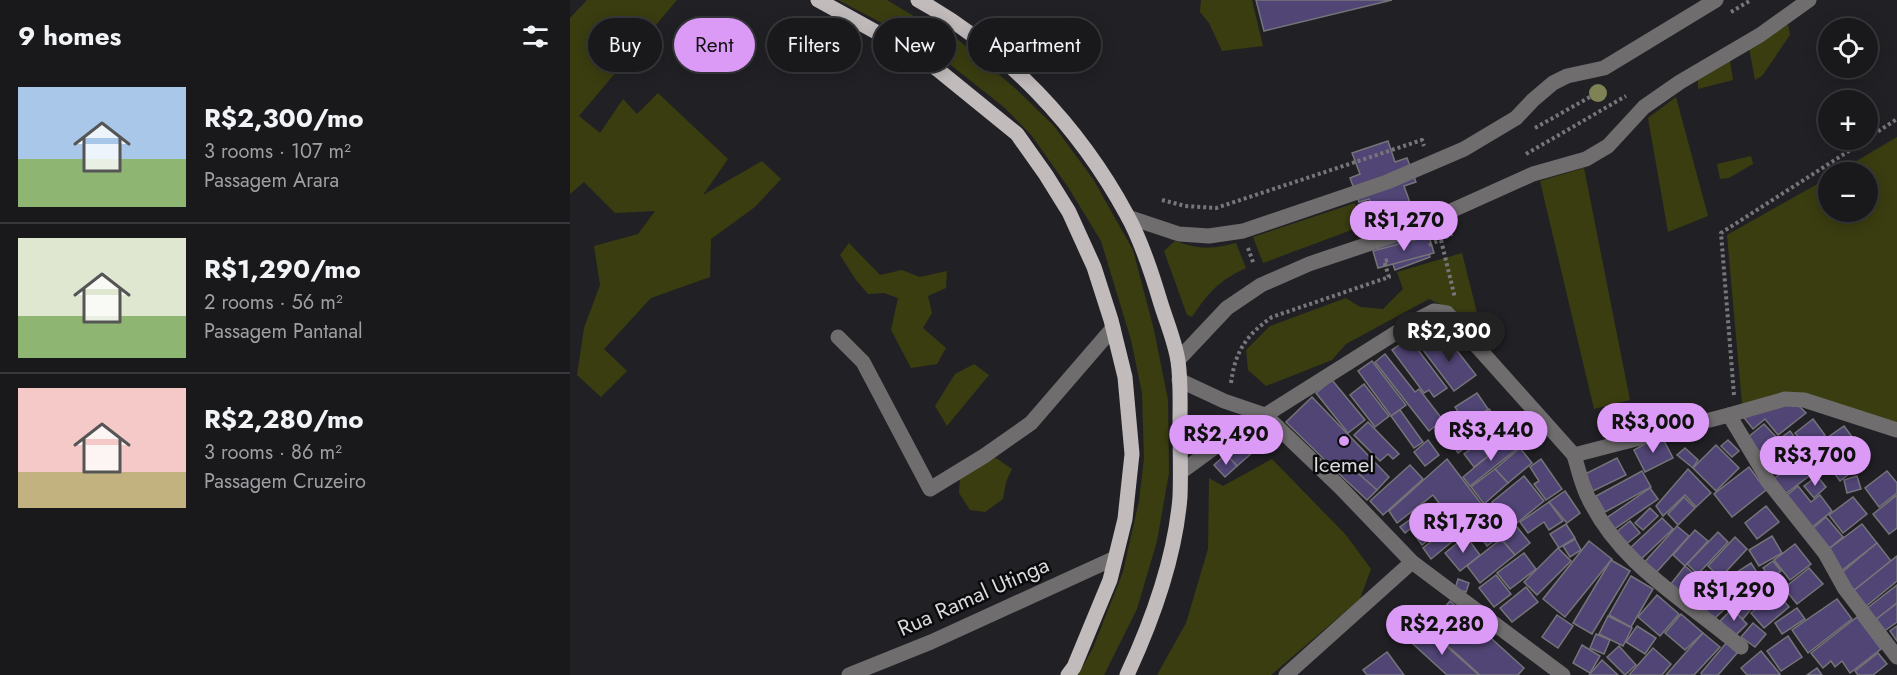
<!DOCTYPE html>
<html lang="en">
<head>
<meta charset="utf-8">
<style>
	body { margin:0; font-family:Jost,sans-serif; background:#222225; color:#f1f3f6; height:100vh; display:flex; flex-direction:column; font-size:22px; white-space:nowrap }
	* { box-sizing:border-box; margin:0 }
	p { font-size:20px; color:#9fa0a3 }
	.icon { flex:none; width:33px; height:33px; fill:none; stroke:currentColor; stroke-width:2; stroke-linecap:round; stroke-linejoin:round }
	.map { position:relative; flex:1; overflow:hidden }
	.drawer { display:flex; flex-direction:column; background:#19191c; width:570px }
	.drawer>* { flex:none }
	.hud { position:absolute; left:18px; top:18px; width:570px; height:54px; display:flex; gap:12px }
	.controls { position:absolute; left:1248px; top:18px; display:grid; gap:12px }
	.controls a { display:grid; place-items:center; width:60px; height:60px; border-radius:50%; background:#19191c; box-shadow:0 3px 15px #0003,0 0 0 2px #37383b; font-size:30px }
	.price { position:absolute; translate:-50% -51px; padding:0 14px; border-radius:21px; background:#db9af6; color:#111; font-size:20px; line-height:39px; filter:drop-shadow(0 2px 3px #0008) }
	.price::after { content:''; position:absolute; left:50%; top:36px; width:18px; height:14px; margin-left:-9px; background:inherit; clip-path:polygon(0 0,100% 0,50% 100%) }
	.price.current { background:#222; color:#fff }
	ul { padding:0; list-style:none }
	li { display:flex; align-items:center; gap:18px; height:150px; padding:0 18px }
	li+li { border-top:2px solid #37383b }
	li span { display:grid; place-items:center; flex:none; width:168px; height:120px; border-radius:0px; color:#555 }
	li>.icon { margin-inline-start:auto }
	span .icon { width:72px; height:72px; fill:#fffc; stroke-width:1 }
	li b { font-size:26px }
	h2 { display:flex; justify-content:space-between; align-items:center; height:72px; padding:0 18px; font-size:26px }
	.pill { padding:0 21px; border-radius:27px; background:#19191c; box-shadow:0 3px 15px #0003,0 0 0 2px #37383b; font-size:21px; line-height:54px }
	.pill.current { background:#db9af6; color:#111 }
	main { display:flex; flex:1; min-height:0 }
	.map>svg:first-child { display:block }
	.green { fill:#3a3d10 }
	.building { fill:#514575; stroke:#747479; stroke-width:1.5 }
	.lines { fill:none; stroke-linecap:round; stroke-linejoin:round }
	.path { stroke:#77767a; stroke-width:4; stroke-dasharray:3 3; stroke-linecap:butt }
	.minor { stroke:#706d6e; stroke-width:15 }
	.major { stroke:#c1bbbc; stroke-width:15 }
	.tree { fill:#7e8255 }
	.poi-dot { fill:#db9af6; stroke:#0b0a0c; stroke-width:2 }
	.labels { text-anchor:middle; stroke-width:5; stroke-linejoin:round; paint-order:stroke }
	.poi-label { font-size:22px; fill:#dbdadd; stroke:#0b0a0c }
	.street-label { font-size:22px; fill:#dbdadd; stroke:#0b0a0c }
</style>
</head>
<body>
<main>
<section class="drawer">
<h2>9 homes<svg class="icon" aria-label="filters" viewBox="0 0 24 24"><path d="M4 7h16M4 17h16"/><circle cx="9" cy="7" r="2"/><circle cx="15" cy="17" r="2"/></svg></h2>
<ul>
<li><span style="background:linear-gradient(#a9c7e8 60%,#8fb573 0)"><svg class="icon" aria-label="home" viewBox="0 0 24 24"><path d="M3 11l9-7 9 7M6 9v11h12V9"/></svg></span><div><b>R$2,300/mo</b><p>3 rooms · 107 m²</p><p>Passagem Arara</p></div></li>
<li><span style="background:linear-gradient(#dfe7d0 65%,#8fb573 0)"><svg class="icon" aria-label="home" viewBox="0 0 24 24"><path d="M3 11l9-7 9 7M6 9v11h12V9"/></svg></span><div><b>R$1,290/mo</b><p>2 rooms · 56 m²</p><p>Passagem Pantanal</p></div></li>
<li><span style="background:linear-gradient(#f6c9c9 70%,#c2b280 0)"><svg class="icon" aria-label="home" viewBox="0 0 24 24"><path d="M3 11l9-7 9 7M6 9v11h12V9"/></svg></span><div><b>R$2,280/mo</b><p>3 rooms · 86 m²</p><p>Passagem Cruzeiro</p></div></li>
</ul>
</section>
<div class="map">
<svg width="1327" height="675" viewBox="0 0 1327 675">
	<rect width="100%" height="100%" fill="#212125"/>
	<g class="green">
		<path d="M17 0H107L9 116 30 133 53 99 67 114 88 93 158 159 133 195 192 161 211 179 185 207 141 239 140 277 81 298 34 349 57 371 31 397 7 375 14 328 30 285 24 246 68 234 85 211 45 213 14 182 0 194V18Z"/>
		<path d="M268 0H317L357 24 386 38 446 89 484 126 523 179 563 250 584 330 598 400 599 473 587 541 567 609 534 675H508L523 648 553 572 569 501 574 458 572 393 561 340 531 241 498 187 462 136 435 108 358 47Z"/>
		<path d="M631 0H682L693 46 652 51 639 23 630 12Z"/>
		<path d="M1218 24 1220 35 1192 76 1185 80 1179 48Z"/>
		<path d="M1160 61 1163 80 1128 89V78Z"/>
		<path d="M1106 97 1138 216 1098 232 1078 118Z"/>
		<path d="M1327 137V423L1239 394 1172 404 1157 235 1258 178V212H1298V172H1268Z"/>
		<path d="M1181 156 1183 164 1159 178 1150 179 1147 164Z"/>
		<path d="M1014 168 1060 400 1024 409 970 181Z"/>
		<path d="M785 203 795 225 693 263 683 237Z"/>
		<path d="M605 241C631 250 641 249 666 243L676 268C648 281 639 292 622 317L617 315 594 251Z"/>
		<path d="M279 243 310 275 332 270 350 277 377 271 376 288 358 296 362 313 353 328 376 348 367 364 341 368 321 330 328 298 314 293 298 294 286 280 270 255Z"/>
		<path d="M892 253 912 333 874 306 859 299 776 344 762 360 696 386 678 370 676 350 700 326 776 298 790 307 813 309 833 289 827 272Z"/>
		<path d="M404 364 419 375 377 426 365 406 385 374Z"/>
		<path d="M426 458 442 469 436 482 433 499 415 512 400 510 389 493 390 477 418 460Z"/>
		<path d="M702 459 776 535 801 569 790 599 701 675H587L616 623 638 549 639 478 653 486Z"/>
	</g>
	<g class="building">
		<path d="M686 0H822L694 31Z"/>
		<path d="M818 141 825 162 837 158 846 182 834 186 843 211 852 207 862 233 852 236 860 257 825 270 817 249 809 252 800 226 808 223 799 199 789 202 780 178 790 174 782 153Z"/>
		<path d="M859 236 864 253 808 268 803 251Z"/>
		<path d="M874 334 906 375 884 391 853 350Z"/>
		<path d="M839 338 877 388 864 397 859 390 854 393 822 350Z"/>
		<path d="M815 354 845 392 849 389 873 420 859 431 805 362Z"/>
		<path d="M802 361 836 405 821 416 788 371Z"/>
		<path d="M762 380 795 420 778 433 746 393Z"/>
		<path d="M794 384 819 416 805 427 780 395Z"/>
		<path d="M907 393 918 409 896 424 885 407Z"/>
		<path d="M742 397 819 477 807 490 774 461 766 471 716 422Z"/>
		<path d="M1225 402 1236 413 1208 435 1195 419 1183 429 1171 414Z"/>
		<path d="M919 409 941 437 921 453 899 425Z"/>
		<path d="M830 410 853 442 844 448 821 416Z"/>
		<path d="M1243 419 1255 435 1238 448 1225 433Z"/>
		<path d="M798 422 829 454 823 459 818 454 810 461 784 435Z"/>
		<path d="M1194 424 1207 438 1191 453 1177 438Z"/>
		<path d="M1274 426 1286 442 1262 459 1251 442Z"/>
		<path d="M894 427 903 442 888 453 878 437Z"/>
		<path d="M1220 431 1233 449 1204 471 1191 453Z"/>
		<path d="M1091 435 1103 458 1075 472 1064 450Z"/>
		<path d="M941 437 948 448 900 486 893 477Z"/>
		<path d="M671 440 683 452 667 466 656 454Z"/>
		<path d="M858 440 869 455 855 466 844 452Z"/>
		<path d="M1158 440 1169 451 1162 457 1151 446Z"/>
		<path d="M1287 442 1299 459 1270 481 1258 465Z"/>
		<path d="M909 443 918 456 904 467 894 454Z"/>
		<path d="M1146 445 1169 468 1146 491 1123 468Z"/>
		<path d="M1248 446 1259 461 1214 495 1202 480Z"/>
		<path d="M950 448 962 463 938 483 925 469Z"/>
		<path d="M1115 448 1128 460 1123 468 1107 455Z"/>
		<path d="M656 454 667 466 655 477 644 465Z"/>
		<path d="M1047 458 1056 475 1023 491 1015 474Z"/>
		<path d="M877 459 919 514 893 534 881 519 863 533 850 518 869 503 863 495 827 523 819 511Z"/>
		<path d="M971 459 992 489 976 500 964 484 969 481 960 467Z"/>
		<path d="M774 461 807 490 797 500 766 471Z"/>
		<path d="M840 465 853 479 813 515 800 501Z"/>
		<path d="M1179 467 1196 490 1162 517 1144 494Z"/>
		<path d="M925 469 938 483 914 504 901 487Z"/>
		<path d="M1118 469 1141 493 1126 507 1115 495 1093 516 1086 506Z"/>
		<path d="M1072 471 1081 487 1035 512 1026 496Z"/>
		<path d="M1317 471 1327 483V493L1309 507 1295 488Z"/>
		<path d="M954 476 974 501 942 527 922 502Z"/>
		<path d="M1247 476 1256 487 1244 498 1234 486Z"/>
		<path d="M1287 476 1291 489 1277 493 1274 480Z"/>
		<path d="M1228 486 1241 502 1250 495 1262 511 1241 528 1216 496Z"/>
		<path d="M1080 488 1088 499 1043 530 1035 519Z"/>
		<path d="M995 491 1010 513 997 523 979 502Z"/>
		<path d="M1327 495V528L1319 534 1303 514Z"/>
		<path d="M1114 497 1125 508 1108 525 1098 514Z"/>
		<path d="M1283 497 1297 514 1273 533 1259 515Z"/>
		<path d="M979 502 993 521 979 530 974 522 958 533 950 522Z"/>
		<path d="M1196 506 1209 522 1187 539 1175 523Z"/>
		<path d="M1080 508 1088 516 1073 530 1065 523Z"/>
		<path d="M845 516 862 537 852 545 840 529 835 533 830 527Z"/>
		<path d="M1256 517 1273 537 1256 551 1241 530Z"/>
		<path d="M921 518 933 534 917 546 905 530Z"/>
		<path d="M1092 518 1103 529 1069 561 1058 550Z"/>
		<path d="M1060 521 1070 533 1055 545 1045 533Z"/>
		<path d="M996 524 1005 538 989 548 980 534Z"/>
		<path d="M1292 524 1307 543 1271 571 1256 551Z"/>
		<path d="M881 526 889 536 861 559 853 548Z"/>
		<path d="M1107 526 1119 536 1084 575 1072 565Z"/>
		<path d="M947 527 960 543 945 555 931 539Z"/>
		<path d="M1125 530 1138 541 1115 566 1103 555Z"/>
		<path d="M1148 532 1158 542 1128 574 1117 564Z"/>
		<path d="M896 536 910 555 890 571 875 553Z"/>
		<path d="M1202 536 1212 553 1189 566 1179 550Z"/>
		<path d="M1165 537 1177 549 1150 578 1138 566Z"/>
		<path d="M931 539 945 555 910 583 897 566Z"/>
		<path d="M1005 539 1011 550 1000 557 993 546Z"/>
		<path d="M1019 541 1042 559 995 617 973 599Z"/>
		<path d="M1307 543 1321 561 1282 592 1270 574Z"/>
		<path d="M1225 544 1241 564 1220 580 1204 560Z"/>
		<path d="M988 548 1001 561 967 595 954 582Z"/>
		<path d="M954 553 966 569 940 589 927 573Z"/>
		<path d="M1327 556V581L1294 608 1282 592Z"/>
		<path d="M1041 560 1060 571 1022 634 1003 623Z"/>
		<path d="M1203 561 1211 571 1201 579 1193 568Z"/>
		<path d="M1181 563 1190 577 1176 586 1167 572Z"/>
		<path d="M1115 566 1127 576 1112 594 1100 585Z"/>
		<path d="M1239 568 1253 584 1227 604 1214 588Z"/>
		<path d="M1136 571 1146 580 1124 604 1115 596Z"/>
		<path d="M1161 573 1176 589 1144 619 1129 603Z"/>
		<path d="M926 575 941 594 924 607 909 588Z"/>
		<path d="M1061 576 1083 589 1061 627 1039 615Z"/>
		<path d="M888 579 899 583 896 592 885 589Z"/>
		<path d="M1195 579 1204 590 1185 606 1176 594Z"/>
		<path d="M1327 585V603L1305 620 1296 609Z"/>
		<path d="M956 587 968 602 942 622 930 608Z"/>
		<path d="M1207 592 1219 607 1194 628 1181 613Z"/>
		<path d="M1087 595 1109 614 1090 636 1068 617Z"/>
		<path d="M1169 596 1182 608 1173 619 1160 607Z"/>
		<path d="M1267 599 1282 619 1238 653 1222 630Z"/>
		<path d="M880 601 954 668 948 675H910L857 627Z"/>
		<path d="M1327 603V622L1313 632 1304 621Z"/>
		<path d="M1227 608 1235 619 1212 634 1205 623Z"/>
		<path d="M1162 609 1177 624 1165 636 1150 621Z"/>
		<path d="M1111 614 1133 633 1115 650 1095 633Z"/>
		<path d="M987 615 1003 626 988 648 972 637Z"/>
		<path d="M1038 616 1062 628 1053 646 1029 634Z"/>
		<path d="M1287 617 1311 649 1280 673 1272 661 1265 667 1261 661 1253 668 1241 653Z"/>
		<path d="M1183 623 1196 634 1185 647 1171 637Z"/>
		<path d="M1067 626 1086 638 1075 654 1056 642Z"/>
		<path d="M1327 626V641L1320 631Z"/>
		<path d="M857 629 909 675H877L843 644Z"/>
		<path d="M1133 633 1150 647 1124 675H1096Z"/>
		<path d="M1026 634 1040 640 1034 654 1020 648Z"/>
		<path d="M1218 636 1232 657 1211 671 1197 651Z"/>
		<path d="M1157 642 1168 652 1148 675H1132L1131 673Z"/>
		<path d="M1012 645 1030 656 1020 673 1003 663Z"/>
		<path d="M1049 646 1066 665 1055 675 1037 657Z"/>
		<path d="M1083 648 1101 664 1092 675H1059Z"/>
		<path d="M1191 651 1210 674 1208 675H1177L1171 668Z"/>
		<path d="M817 652 834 675H797L793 670Z"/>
		<path d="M1308 653 1317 664 1303 675H1288L1285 671Z"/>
		<path d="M1032 660 1048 675H1019Z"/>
		<path d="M1247 668 1252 675H1237Z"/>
	</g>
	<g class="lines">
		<g class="path">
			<path d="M1161 12 1181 0"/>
			<path d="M965 128 1034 89"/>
			<path d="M1298 138 1327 119"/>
			<path d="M956 154 1056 96"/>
			<path d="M592 200 615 206 646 208 852 140 854 146"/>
			<path d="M871 240 885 298"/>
			<path d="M859 245 882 234"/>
			<path d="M678 248 684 265"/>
			<path d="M661 383C665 352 676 335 702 317L819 277 814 261 818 260"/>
			<path d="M1164 395 1151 233 1296 140"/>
		</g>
		<g class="minor">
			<path d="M558 217 609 234 639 236 673 231 817 182 894 149 946 118 963 100 983 83 997 76 1034 68 1146 0"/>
			<path d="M268 337 293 362 360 489 414 456 461 423 543 328"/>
			<path d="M608 360 657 308 691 285 739 264 834 232 963 174 1016 159 1038 146 1074 107 1110 82 1190 35 1239 0"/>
			<path d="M609 380 654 401 695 415 770 487 842 562 993 675"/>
			<path d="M1159 415 1201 485 1255 553 1275 589 1327 657"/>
			<path d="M1004 455C1008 468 1011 482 1017 495 1049 565 1115 599 1171 647"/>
			<path d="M611 472 648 445 843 322 864 311 877 313 1004 455 1159 415 1215 399 1234 400 1327 430"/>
			<path d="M279 675 361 642 545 558"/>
			<path d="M716 675 842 562"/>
		</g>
		<g class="major">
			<path d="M248 0 317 38 367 69 447 134 476 175 499 212 524 267 541 320 555 377 562 454 555 519 540 580 504 667 498 675"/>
			<path d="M348 0C436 49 509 126 557 215 571 240 583 277 591 304 597 323 605 342 608 361 611 381 610 403 610 424 610 449 611 473 610 497 605 559 583 619 557 675"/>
		</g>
	</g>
	<circle class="tree" cx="1028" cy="93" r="9"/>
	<circle class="poi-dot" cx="774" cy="441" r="6"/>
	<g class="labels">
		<g class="poi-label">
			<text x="774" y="472">Icemel</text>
		</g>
		<g class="street-label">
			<text transform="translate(403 596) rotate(-24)" y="8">Rua Ramal Utinga</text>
		</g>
	</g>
</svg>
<div class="controls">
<a><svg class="icon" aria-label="locate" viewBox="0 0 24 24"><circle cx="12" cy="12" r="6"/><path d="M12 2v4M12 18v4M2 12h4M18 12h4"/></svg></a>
<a>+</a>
<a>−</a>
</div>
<b class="price" style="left:834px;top:252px">R$1,270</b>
<b class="price current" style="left:879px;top:363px">R$2,300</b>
<b class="price" style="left:1083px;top:454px">R$3,000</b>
<b class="price" style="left:921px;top:462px">R$3,440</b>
<b class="price" style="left:656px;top:466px">R$2,490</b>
<b class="price" style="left:1245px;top:487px">R$3,700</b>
<b class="price" style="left:893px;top:554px">R$1,730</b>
<b class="price" style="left:1164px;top:622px">R$1,290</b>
<b class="price" style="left:872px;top:656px">R$2,280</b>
<div class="hud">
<a class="pill">Buy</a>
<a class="pill current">Rent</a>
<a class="pill">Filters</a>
<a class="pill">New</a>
<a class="pill">Apartment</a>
</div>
</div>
</main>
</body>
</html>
